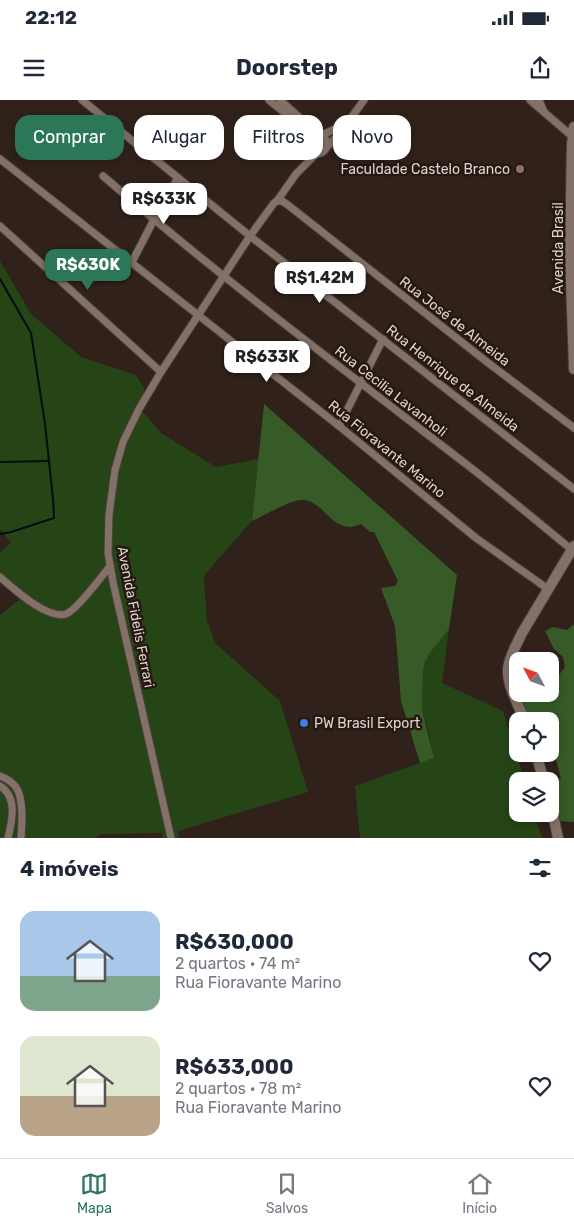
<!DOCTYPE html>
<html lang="pt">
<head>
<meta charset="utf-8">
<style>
	body { margin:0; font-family:Rubik,sans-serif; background:#f2f2f3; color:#1f2937; height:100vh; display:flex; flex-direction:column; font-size:19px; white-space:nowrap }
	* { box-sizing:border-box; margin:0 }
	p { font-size:16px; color:#747a83 }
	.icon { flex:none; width:28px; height:28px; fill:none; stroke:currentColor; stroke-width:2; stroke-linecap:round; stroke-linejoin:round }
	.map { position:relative; height:738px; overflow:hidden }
	.details { display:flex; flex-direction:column; background:#fff; flex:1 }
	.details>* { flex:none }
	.hud { position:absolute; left:15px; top:15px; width:545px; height:45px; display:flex; gap:10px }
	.needle { width:32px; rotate:311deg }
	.buttons { position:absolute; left:509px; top:552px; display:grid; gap:10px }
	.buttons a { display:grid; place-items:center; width:50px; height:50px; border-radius:10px; background:#fff; box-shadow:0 2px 8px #0003; font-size:25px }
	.price { position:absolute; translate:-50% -42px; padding:0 11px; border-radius:10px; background:#fff; color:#222; font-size:16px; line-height:32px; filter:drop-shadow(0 1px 2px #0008) }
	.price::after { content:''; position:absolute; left:50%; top:30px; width:15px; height:11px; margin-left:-8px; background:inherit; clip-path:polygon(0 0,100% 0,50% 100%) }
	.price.on { background:#2c7757; color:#fff }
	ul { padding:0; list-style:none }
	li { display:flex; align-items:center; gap:15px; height:125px; padding:0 20px }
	li span { display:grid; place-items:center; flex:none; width:140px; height:100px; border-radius:15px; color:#555 }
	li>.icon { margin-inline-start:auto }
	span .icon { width:60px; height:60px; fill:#fffc; stroke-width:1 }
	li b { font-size:21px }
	h2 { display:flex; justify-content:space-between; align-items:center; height:60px; padding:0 20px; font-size:21px }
	.chip { padding:0 18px; border-radius:15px; background:#fff; box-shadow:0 2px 8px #0003; font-size:18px; line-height:45px }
	.chip.on { background:#2c7757; color:#fff }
	.status { display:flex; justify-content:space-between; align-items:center; height:35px; padding:0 25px; background:#fff; direction:ltr }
	.status svg { height:14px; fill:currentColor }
	header { display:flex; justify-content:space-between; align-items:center; height:65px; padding:0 20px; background:#fff; font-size:22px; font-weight:700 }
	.tabs { display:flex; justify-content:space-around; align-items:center; height:70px; border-top:1px solid #e0e1e3; background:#fff; font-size:14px; color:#747a83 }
	.tabs a { display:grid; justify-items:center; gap:2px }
	.tabs .on { color:#2c7757 }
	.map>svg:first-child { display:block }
	.green { fill:#254516 }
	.forest { fill:#365b26 }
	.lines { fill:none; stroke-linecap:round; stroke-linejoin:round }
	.stream { stroke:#030d0f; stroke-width:2 }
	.minor-casing { stroke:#4b3f3a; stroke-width:9 }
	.secondary-casing { stroke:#4b3f3a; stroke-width:12 }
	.minor { stroke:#837168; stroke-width:7 }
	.secondary { stroke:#837168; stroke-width:10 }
	.education-dot { fill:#8d6e63; stroke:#261811; stroke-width:2 }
	.shop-dot { fill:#3f7fe0; stroke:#261811; stroke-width:2 }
	.labels { text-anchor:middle; stroke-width:5; stroke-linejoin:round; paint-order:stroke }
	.poi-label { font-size:14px; fill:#ded4cf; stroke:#261811; text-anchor:end }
	.street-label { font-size:14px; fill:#ded4cf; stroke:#261811 }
</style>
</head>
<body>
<div class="status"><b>22:12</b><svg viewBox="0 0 49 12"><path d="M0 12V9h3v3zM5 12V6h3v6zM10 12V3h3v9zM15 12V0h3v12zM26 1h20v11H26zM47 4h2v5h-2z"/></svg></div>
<header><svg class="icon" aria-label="menu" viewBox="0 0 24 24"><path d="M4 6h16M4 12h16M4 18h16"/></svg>Doorstep<svg class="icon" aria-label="share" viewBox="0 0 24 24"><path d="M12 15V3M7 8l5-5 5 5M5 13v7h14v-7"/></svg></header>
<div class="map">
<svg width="574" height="738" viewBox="0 0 574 738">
	<rect width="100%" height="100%" fill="#30211a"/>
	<g class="green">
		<path d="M0 161 31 214 81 257 136 275 144 288 143 312 161 333 216 367 259 359 252 421 205 474 204 478 207 521 215 543 280 601 308 692 178 731 179 738H163L162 733 101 734 96 738H0V515L24 496 0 478V452L11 443 0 429Z"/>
		<path d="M449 529 442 583 503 611 525 681H518V714H534L542 738H360L355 686 434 658 428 629 422 610 423 571 425 562 429 554Z"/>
	</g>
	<g class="forest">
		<path d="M264 304 457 475 449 529 429 554 425 562 423 571 422 610 434 658 420 663 401 601 395 526 381 488 395 486 398 481 374 432H370L361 424C357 425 353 427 349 427 330 426 322 401 303 400 292 399 263 416 252 421Z"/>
		<path d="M574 524V722L560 721 550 683 561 678 550 639V621H530L520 594H550V580L558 576 565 567 563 557 554 549 545 531 553 527 567 530Z"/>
	</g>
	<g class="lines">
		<g class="stream">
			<path d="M0 179 31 233 45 324 53 399 54 418 11 432 0 434"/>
			<path d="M0 362 49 361"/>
		</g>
		<g class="minor-casing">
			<g id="minor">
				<path d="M82 0 250 136 574 389"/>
				<path d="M269 0C277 7 295 20 301 28 303 31 305 35 306 39 308 43 306 49 311 52 315 55 322 54 325 50 333 39 316 26 307 41"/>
				<path d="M280 0 318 34"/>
				<path d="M530 0 573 37"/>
				<path d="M539 0 544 12"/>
				<path d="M322 35 335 29 346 21"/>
				<path d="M327 47 345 27 351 18 364 0"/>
				<path d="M0 59 339 326 476 438 548 489"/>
				<path d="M103 76C220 177 344 270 466 364 502 392 537 421 572 450"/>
				<path d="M277 101 296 74 316 54"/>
				<path d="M0 126 161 272"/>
				<path d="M132 162 160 108 178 78"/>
				<path d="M339 326 383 239"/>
				<path d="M0 477C13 488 47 520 66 514 77 510 102 476 110 466"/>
				<path d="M0 676C6 678 12 682 16 687 24 699 22 724 21 738"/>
				<path d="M0 686C18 697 12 721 8 738"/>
				<path d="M171 738 113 482 108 453 109 415 115 370 123 342 139 309 161 272 250 136 274 103 277 101H282L288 105 487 262 574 328"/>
			</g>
		</g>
		<g class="secondary-casing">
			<g id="secondary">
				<path d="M574 27 572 44 570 152 574 269"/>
				<path d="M525 621C519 606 507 586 508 569 509 556 517 544 522 533L574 446"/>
				<path d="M536 654 544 681"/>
				<path d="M550 700 558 738"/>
			</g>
		</g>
		<use href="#minor" class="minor"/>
		<use href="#secondary" class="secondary"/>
	</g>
	<circle class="education-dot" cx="520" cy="69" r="5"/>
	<circle class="shop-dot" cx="304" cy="623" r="5"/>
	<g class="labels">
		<g class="poi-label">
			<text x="510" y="74">Faculdade Castelo Branco</text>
			<text x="314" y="628" text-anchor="start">PW Brasil Export</text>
		</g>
		<g class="street-label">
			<text transform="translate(558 148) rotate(-90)" y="5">Avenida Brasil</text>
			<text transform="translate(455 221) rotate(38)" y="5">Rua José de Almeida</text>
			<text transform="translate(453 278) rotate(38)" y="5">Rua Henrique de Almeida</text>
			<text transform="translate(391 291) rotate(38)" y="5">Rua Cecilia Lavanholi</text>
			<text transform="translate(387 349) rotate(39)" y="5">Rua Fioravante Marino</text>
			<text transform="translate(136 517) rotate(79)" y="5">Avenida Fidelis Ferrari</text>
		</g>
	</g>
</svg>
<div class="buttons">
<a><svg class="needle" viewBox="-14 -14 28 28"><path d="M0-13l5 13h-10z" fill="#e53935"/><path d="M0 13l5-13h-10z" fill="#747a83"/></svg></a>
<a><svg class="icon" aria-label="locate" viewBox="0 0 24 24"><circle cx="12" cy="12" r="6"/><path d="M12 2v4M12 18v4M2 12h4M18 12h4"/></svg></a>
<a><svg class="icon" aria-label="layers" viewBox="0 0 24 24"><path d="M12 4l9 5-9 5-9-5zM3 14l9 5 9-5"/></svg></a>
</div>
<b class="price" style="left:164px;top:125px">R$633K</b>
<b class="price on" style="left:88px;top:191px">R$630K</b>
<b class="price" style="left:320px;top:204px">R$1.42M</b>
<b class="price" style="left:267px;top:283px">R$633K</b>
<div class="hud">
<a class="chip on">Comprar</a>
<a class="chip">Alugar</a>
<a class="chip">Filtros</a>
<a class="chip">Novo</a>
</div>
</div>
<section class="details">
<h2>4 imóveis<svg class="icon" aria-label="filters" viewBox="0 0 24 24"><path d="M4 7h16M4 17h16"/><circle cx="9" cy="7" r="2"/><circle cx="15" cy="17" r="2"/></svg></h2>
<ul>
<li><span style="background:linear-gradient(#a9c7e8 65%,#7fa58c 0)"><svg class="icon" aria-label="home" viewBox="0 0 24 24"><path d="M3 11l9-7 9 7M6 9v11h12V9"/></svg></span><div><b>R$630,000</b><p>2 quartos · 74 m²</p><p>Rua Fioravante Marino</p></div><svg class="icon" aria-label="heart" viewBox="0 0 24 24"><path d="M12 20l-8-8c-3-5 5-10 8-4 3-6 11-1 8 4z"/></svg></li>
<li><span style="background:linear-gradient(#dfe7d0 60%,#b9a48a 0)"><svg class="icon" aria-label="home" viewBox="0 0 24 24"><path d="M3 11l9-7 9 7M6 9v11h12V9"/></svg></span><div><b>R$633,000</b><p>2 quartos · 78 m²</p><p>Rua Fioravante Marino</p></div><svg class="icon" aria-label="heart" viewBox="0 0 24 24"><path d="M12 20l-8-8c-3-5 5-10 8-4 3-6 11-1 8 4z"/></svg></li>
</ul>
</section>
<nav class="tabs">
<a class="on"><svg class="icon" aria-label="map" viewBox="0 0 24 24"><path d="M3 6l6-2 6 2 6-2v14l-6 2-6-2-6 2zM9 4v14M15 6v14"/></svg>Mapa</a>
<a><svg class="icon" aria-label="saved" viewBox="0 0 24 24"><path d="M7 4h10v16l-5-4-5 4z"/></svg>Salvos</a>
<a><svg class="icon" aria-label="home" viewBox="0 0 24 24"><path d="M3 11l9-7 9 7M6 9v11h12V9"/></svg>Início</a>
</nav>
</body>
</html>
